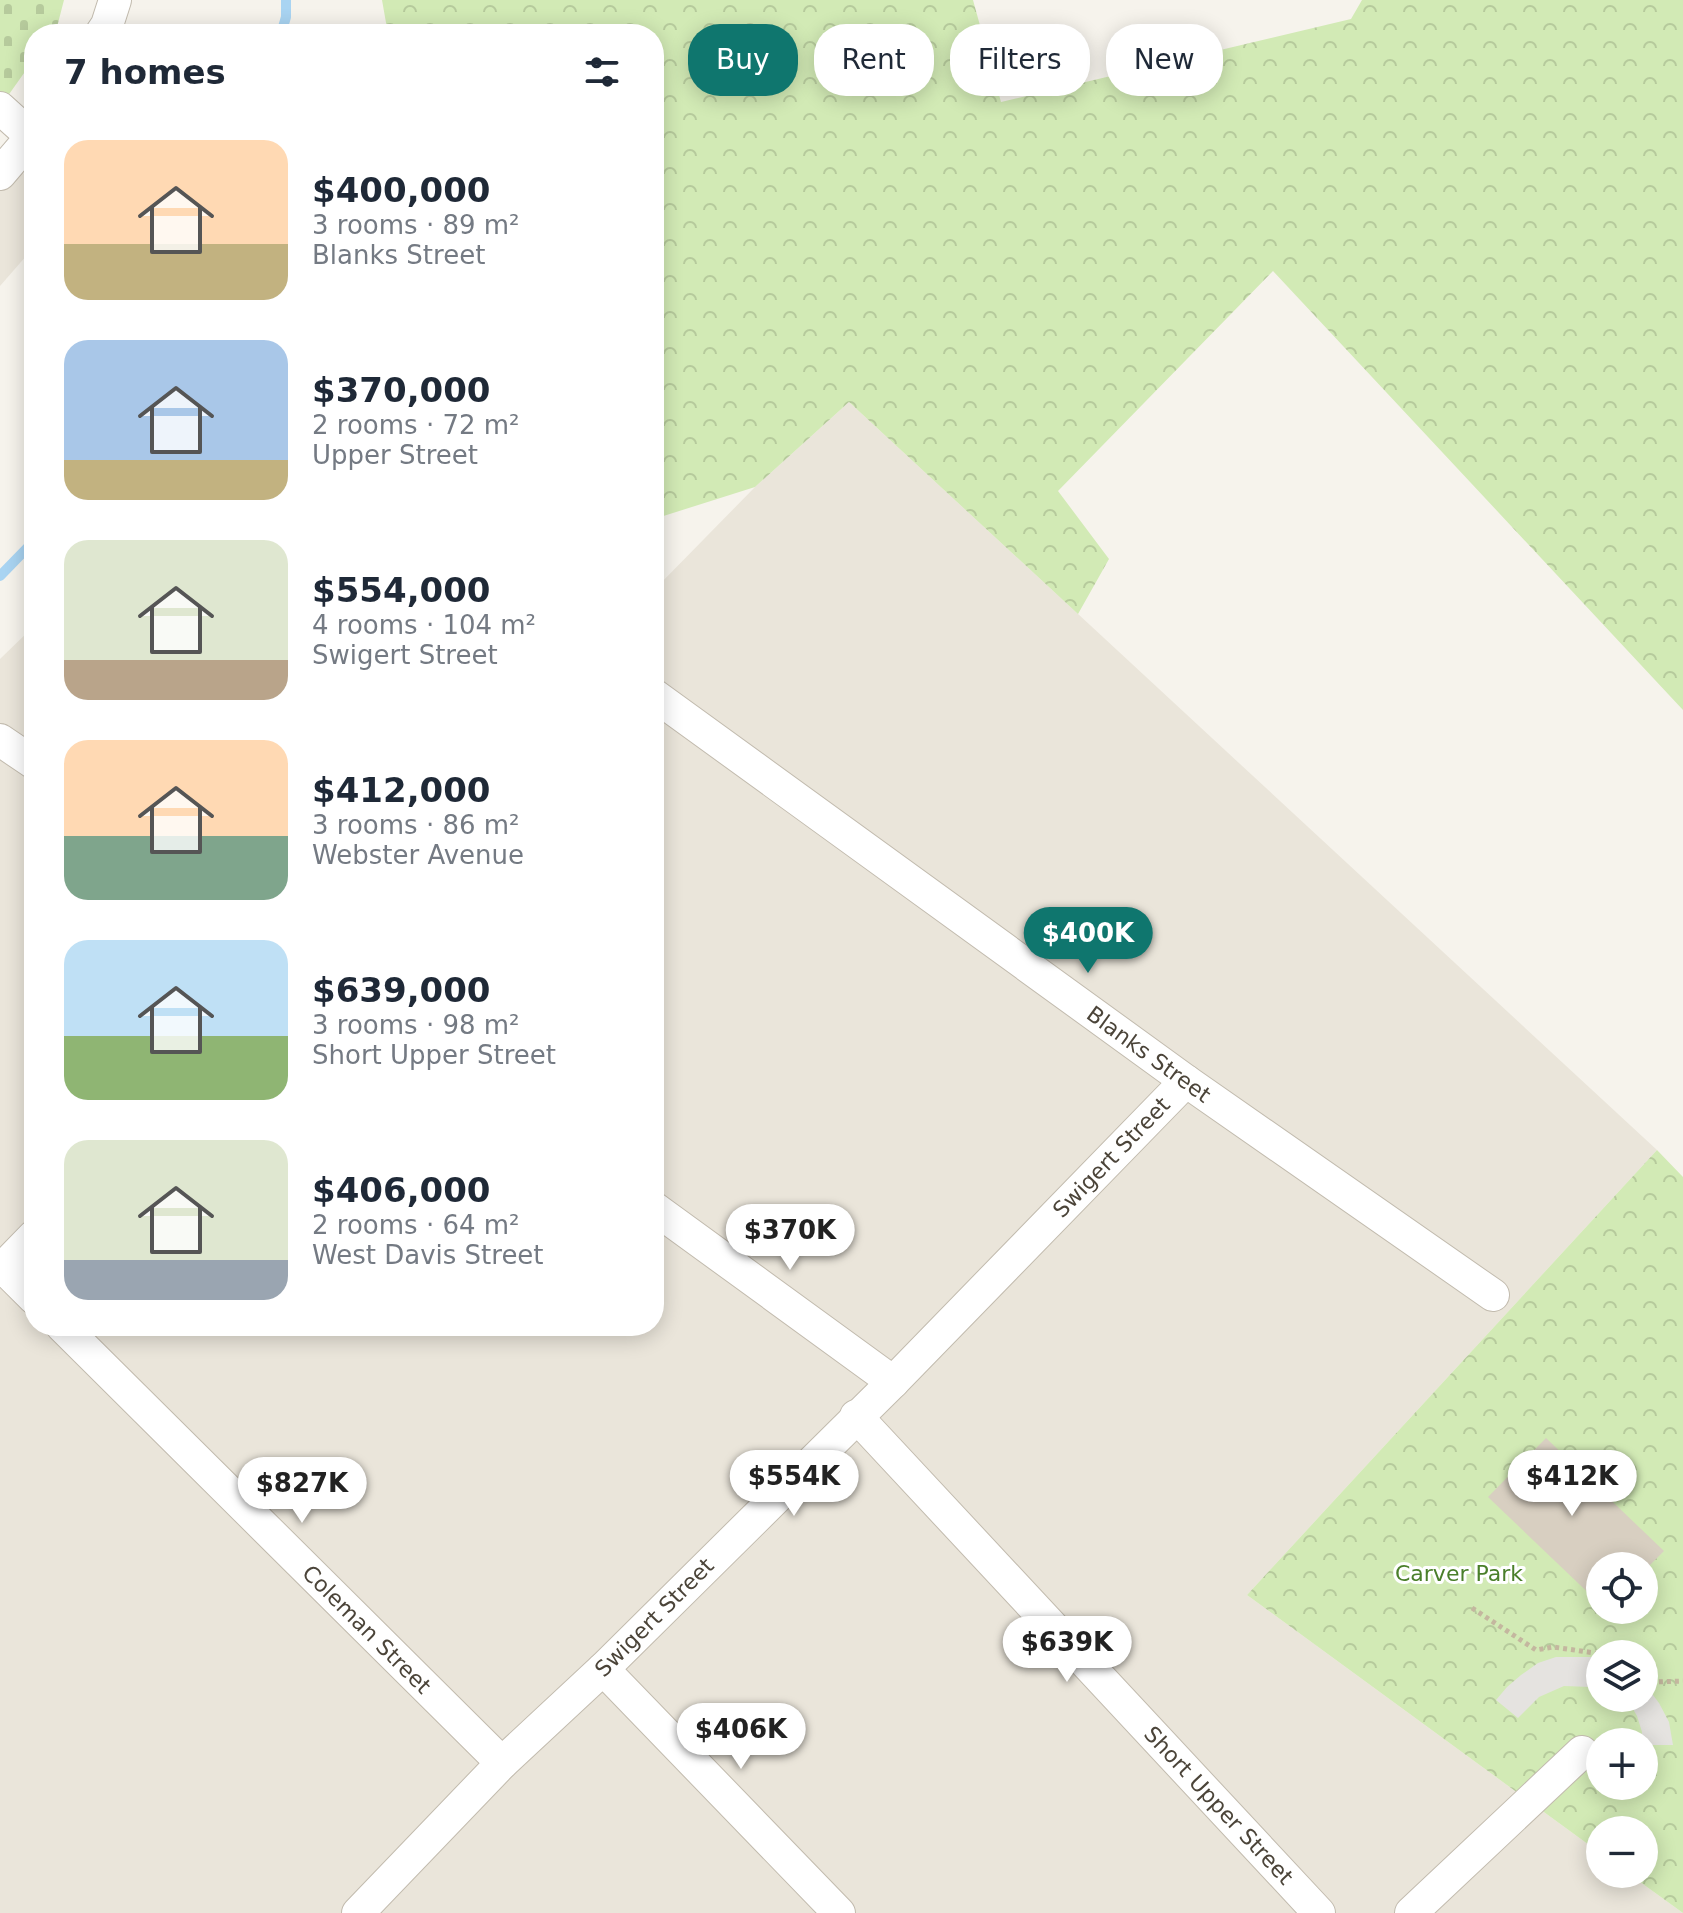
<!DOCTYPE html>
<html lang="en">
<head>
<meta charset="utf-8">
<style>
	body { margin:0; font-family:"DejaVu Sans",sans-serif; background:#f2f2f3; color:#1f2937; height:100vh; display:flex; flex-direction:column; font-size:30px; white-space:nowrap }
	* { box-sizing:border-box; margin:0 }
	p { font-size:26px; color:#747a83 }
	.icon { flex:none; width:44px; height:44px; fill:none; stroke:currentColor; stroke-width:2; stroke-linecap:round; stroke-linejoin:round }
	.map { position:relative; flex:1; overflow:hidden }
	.panel { position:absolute; left:24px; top:24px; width:640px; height:1312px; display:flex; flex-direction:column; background:#fff; border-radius:32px; box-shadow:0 4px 20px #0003 }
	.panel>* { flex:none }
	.guide { position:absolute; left:688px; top:24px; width:760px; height:72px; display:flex; gap:16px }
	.controls { position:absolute; left:1586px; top:1552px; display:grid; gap:16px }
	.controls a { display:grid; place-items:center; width:72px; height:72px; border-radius:50%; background:#fff; box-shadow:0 4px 20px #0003; font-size:40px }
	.price { position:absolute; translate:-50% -68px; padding:0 18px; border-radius:28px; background:#fff; color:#222; font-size:26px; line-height:52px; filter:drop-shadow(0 2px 4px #0008) }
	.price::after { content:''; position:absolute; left:50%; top:48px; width:24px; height:18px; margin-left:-12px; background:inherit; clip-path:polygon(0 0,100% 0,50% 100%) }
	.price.current { background:#0f766e; color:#fff }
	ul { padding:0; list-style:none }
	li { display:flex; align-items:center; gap:24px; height:200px; padding:0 40px }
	li span { display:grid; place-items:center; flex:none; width:224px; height:160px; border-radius:24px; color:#555 }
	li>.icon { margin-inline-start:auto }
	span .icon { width:96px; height:96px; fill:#fffc; stroke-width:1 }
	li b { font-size:34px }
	h2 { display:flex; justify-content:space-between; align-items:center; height:96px; padding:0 40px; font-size:34px }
	.pill { padding:0 28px; border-radius:32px; background:#fff; box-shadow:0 4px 20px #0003; font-size:28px; line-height:72px }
	.pill.current { background:#0f766e; color:#fff }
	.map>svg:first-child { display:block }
	.residential { fill:#eae5da }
	.forest { fill:url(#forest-crowns); fill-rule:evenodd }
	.cemetery { fill:url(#cemetery-stones) }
	.parking { fill:#e5e3e0 }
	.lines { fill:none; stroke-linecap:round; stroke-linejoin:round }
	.stream { stroke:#a9d4f2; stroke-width:10 }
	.building { fill:#d8cfc1 }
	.minor-casing { stroke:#c2bbae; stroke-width:34 }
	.path { stroke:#c4b79f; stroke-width:5; stroke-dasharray:4 4; stroke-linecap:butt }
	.minor { stroke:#fff; stroke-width:32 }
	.labels { text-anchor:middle; stroke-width:6; stroke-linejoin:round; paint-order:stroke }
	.street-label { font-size:22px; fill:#4b4439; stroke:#fff }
	.park-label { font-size:22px; fill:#4a7f2a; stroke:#fff }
</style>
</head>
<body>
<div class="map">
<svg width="1683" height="1913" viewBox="0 0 1683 1913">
	<defs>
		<pattern id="forest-crowns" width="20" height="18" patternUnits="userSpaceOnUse" patternTransform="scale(2)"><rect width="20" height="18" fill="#d2eab5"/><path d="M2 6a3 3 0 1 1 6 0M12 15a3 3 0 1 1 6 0" fill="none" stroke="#b6ca9c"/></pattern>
		<pattern id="cemetery-stones" width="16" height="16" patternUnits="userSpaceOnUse" patternTransform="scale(2)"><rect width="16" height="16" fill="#d2eab5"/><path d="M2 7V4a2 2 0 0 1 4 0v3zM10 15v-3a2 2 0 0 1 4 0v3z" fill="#b6ca9c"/></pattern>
	</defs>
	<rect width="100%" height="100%" fill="#f6f3ec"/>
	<g class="residential">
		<path d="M0 152 34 183V247L0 286Z"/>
		<path d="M849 402 1657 1150 1247 1595 1600 1853V1874H1629L1683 1913H0V659L34 626V1326H654V590L755 487Z"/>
	</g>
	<g class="forest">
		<path d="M382 0H973L1001 102 1351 19 1362 0H1683V710L1273 271 1058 491 1109 559 1078 614 849 402 755 487 654 519V34H388Z"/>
		<path d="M1657 1150 1683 1177V1913L1629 1874H1644V1830H1600V1853L1247 1595ZM1600 1566H1644V1610H1600ZM1600 1654H1644V1698H1600ZM1600 1742H1644V1786H1600Z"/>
	</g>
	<path class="cemetery" d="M0 0H64L57 27 51 34H34V59L0 107Z"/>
	<g class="parking">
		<path d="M1556 1657H1592L1600 1660V1690L1591 1687 1564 1686 1539 1697 1518 1718 1496 1700 1507 1687 1521 1675 1538 1663Z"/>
		<path d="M1644 1683 1659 1703 1669 1722 1673 1745H1644V1742H1641L1642 1732 1637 1716 1629 1702 1620 1698H1644Z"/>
	</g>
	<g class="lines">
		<g class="stream">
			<path d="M281 34 286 17V0"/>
			<path d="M0 576 34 541"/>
		</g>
	</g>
	<path class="building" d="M1546 1438 1664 1551 1644 1571V1566H1600V1604L1488 1497Z"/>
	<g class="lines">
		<g class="minor-casing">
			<g id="minor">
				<path d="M101 34 107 25 115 0"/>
				<path d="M0 108 32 137"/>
				<path d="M0 174 34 134"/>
				<path d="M654 695 1186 1081 1493 1295"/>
				<path d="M0 740 34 763"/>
				<path d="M654 1208 893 1382"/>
				<path d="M0 1264 34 1298"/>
				<path d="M0 1271 34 1236"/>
				<path d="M62 1326 502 1763"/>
				<path d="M856 1416 1319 1913"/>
				<path d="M603 1669 839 1913"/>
				<path d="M358 1913 502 1763 603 1669 893 1382 1186 1081"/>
				<path d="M1411 1913 1582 1752"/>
			</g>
		</g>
		<g class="path">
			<path d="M1472 1608 1536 1650 1553 1647 1595 1653 1600 1655"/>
			<path d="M1644 1677 1655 1682 1683 1681"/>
		</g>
		<use href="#minor" class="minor"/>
	</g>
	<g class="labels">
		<g class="street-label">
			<text transform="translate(1149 1054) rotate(36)" y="8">Blanks Street</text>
			<text transform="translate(1111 1157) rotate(-46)" y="8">Swigert Street</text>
			<text transform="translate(654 1617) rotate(-45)" y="8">Swigert Street</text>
			<text transform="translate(367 1629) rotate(45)" y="8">Coleman Street</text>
			<text transform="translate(1219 1805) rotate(47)" y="8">Short Upper Street</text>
		</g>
		<g class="park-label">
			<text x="1459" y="1581">Carver Park</text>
		</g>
	</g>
</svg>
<div class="controls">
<a><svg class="icon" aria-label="locate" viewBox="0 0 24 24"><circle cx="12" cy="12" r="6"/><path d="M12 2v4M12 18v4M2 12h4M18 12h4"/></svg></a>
<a><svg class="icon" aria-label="layers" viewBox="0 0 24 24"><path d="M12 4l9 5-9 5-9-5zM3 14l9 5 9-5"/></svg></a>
<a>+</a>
<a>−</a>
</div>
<b class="price current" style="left:1088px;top:975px">$400K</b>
<b class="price" style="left:790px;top:1272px">$370K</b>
<b class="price" style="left:794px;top:1518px">$554K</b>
<b class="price" style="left:1572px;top:1518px">$412K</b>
<b class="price" style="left:302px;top:1525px">$827K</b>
<b class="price" style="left:1067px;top:1684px">$639K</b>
<b class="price" style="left:741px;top:1771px">$406K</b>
<div class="guide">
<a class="pill current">Buy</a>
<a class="pill">Rent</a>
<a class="pill">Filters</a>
<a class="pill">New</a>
</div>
<section class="panel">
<h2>7 homes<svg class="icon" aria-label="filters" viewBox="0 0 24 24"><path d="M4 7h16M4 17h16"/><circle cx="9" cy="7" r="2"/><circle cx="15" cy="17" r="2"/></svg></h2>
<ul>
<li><span style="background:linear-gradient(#ffd9b3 65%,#c2b280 0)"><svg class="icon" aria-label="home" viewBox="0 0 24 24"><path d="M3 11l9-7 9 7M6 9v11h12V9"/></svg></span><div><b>$400,000</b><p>3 rooms · 89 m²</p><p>Blanks Street</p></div></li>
<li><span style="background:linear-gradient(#a9c7e8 75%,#c2b280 0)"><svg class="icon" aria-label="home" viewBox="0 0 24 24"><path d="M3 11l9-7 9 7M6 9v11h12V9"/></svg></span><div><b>$370,000</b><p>2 rooms · 72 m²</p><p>Upper Street</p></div></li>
<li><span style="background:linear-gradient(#dfe7d0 75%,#b9a48a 0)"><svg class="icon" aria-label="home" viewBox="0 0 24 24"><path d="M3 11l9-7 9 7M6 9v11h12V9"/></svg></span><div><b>$554,000</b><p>4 rooms · 104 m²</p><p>Swigert Street</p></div></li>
<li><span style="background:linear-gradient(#ffd9b3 60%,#7fa58c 0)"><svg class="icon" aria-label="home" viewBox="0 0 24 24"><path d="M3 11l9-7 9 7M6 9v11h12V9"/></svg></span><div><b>$412,000</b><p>3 rooms · 86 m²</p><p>Webster Avenue</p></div></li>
<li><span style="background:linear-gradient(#bfe0f5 60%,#8fb573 0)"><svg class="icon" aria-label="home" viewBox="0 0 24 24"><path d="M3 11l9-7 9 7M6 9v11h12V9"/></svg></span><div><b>$639,000</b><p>3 rooms · 98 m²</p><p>Short Upper Street</p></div></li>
<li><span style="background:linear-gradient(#dfe7d0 75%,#9aa5b1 0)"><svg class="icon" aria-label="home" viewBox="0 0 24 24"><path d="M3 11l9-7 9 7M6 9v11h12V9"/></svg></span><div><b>$406,000</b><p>2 rooms · 64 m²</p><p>West Davis Street</p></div></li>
</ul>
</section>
</div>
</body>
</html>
